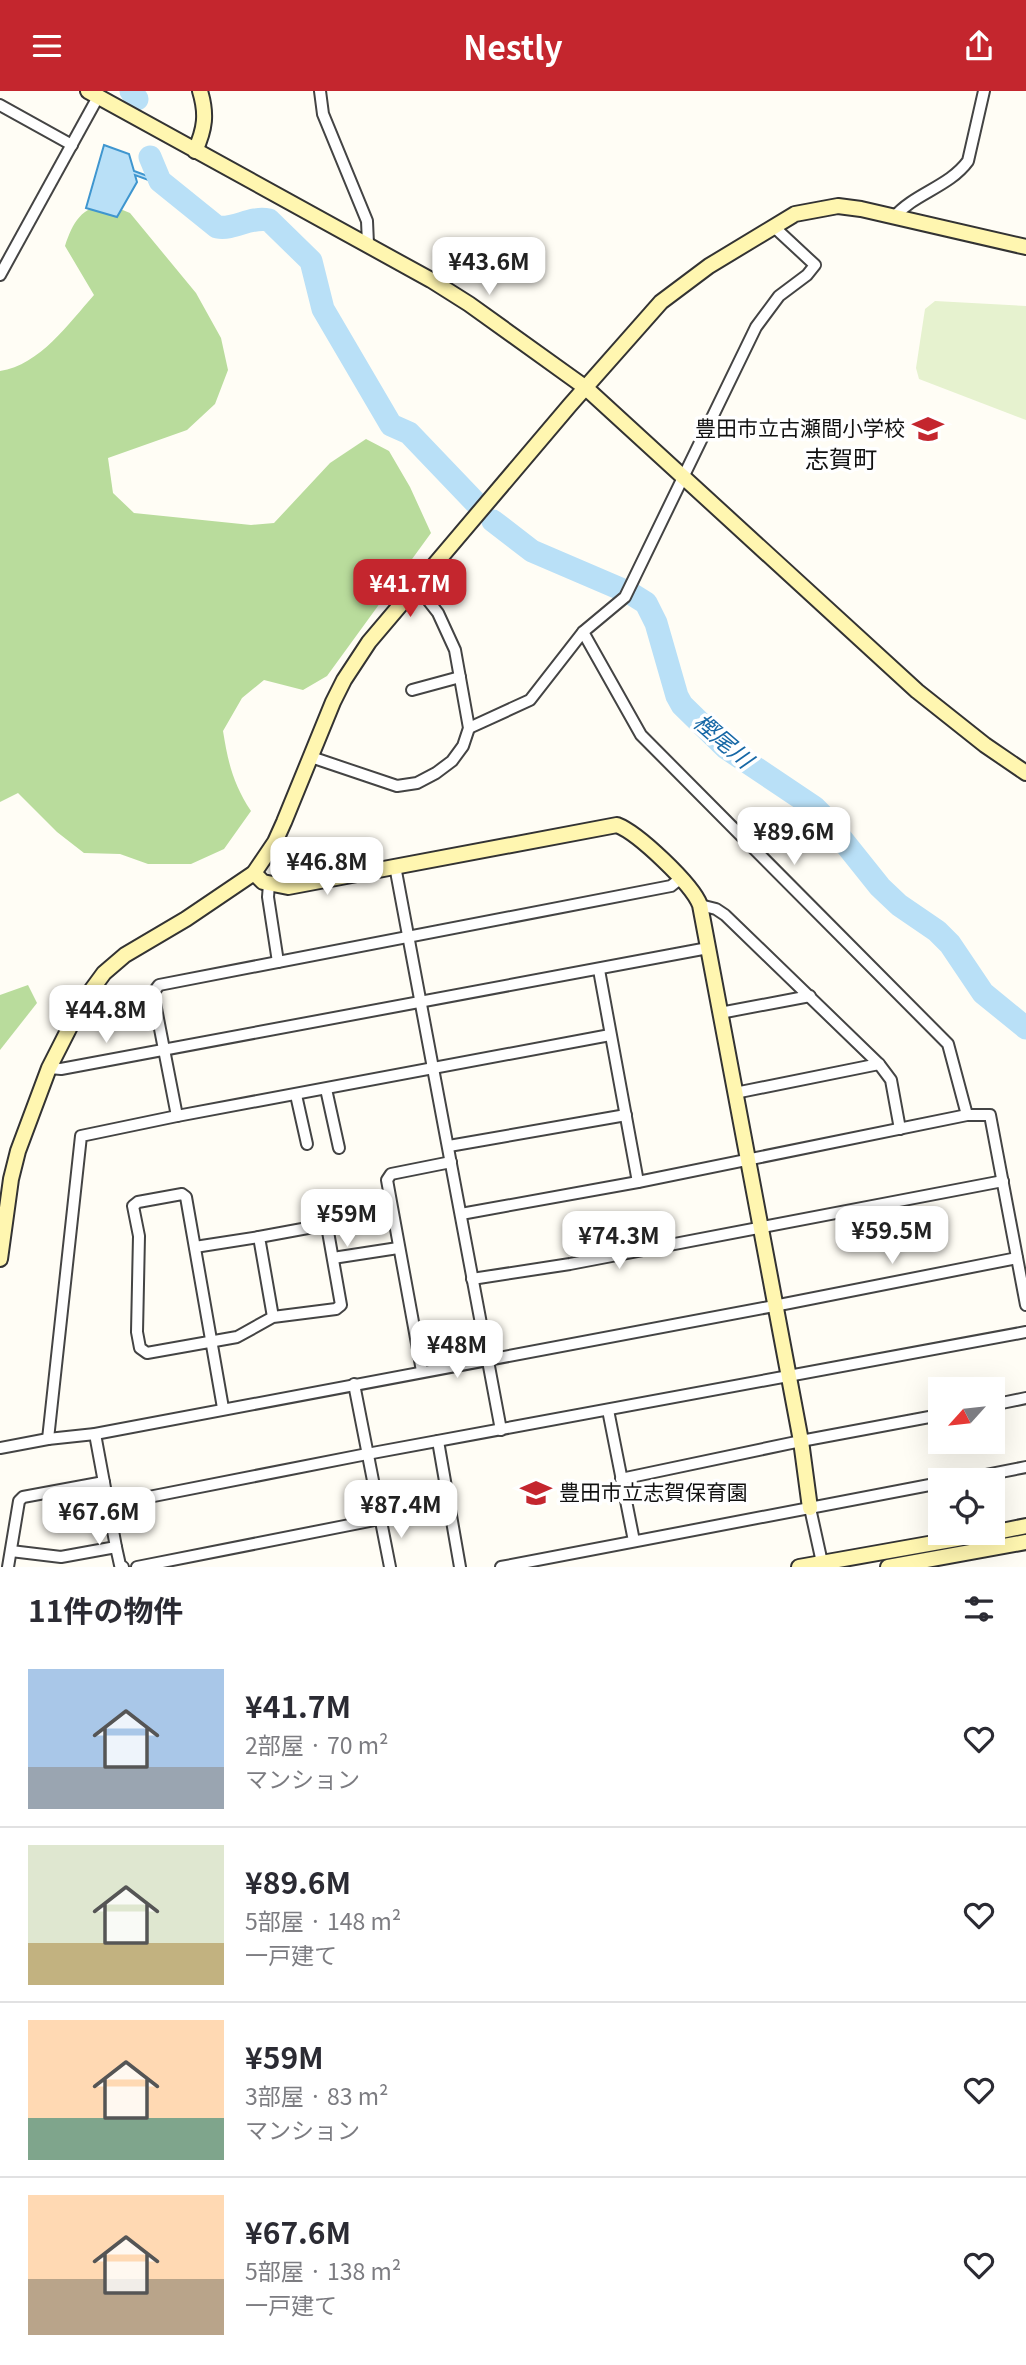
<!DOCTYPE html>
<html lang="ja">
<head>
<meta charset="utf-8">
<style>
	body { margin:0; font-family:Georgia,"Noto Sans JP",serif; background:#f7f7f7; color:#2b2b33; height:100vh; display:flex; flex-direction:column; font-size:26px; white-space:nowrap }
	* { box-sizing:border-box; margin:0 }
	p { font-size:23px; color:#7c7c81 }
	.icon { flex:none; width:38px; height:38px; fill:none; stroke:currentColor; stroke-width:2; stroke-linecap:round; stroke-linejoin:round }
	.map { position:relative; height:1476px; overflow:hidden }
	.sheet { display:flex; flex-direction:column; background:#fff; flex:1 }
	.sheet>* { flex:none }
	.needle { width:46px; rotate:243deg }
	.controls { position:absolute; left:928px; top:1286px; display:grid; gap:14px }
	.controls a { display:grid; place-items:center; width:77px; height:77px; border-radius:0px; background:#fff; box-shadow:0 7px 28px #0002; font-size:35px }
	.price { position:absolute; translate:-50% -60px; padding:0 16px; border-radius:14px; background:#fff; color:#222; font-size:23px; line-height:46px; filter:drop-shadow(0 2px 4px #0008) }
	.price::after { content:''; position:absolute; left:50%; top:42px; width:21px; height:16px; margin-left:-10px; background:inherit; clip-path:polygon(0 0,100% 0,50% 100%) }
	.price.active { background:#c4262e; color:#fff }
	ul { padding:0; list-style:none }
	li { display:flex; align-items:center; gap:21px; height:175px; padding:0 28px }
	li+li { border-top:2px solid #e1e1e2 }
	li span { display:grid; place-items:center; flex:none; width:196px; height:140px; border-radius:0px; color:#555 }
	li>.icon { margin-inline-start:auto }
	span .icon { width:84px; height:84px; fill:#fffc; stroke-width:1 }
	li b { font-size:30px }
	h2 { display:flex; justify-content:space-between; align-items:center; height:84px; padding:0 28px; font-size:30px }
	header { display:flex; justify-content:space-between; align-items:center; height:91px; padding:0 28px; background:#c4262e; color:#fff; font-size:32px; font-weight:700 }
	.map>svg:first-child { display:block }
	.forest { fill:#b9dc9c }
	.pitch { fill:#e6f2cf }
	.water { fill:#b9e0f7; stroke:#3f96cf; stroke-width:2 }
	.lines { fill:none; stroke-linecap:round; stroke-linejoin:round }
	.river { stroke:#b9e0f7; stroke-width:23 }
	.street-casing { stroke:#444; stroke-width:14 }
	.secondary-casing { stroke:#333; stroke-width:18 }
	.street { stroke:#fff; stroke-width:10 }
	.secondary { stroke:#fff6b0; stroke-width:14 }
	.labels { text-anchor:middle; stroke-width:7; stroke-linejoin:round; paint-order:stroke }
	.poi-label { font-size:21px; fill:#111; stroke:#fff; text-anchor:end }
	.water-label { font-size:23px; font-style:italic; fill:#1768a6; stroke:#fff }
	.quarter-label { font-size:24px; fill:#111; stroke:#fff }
</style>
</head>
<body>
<header><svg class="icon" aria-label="menu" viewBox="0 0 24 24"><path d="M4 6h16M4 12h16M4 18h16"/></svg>Nestly<svg class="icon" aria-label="share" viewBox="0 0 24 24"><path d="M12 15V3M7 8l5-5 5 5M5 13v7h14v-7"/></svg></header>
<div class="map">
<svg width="1026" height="1476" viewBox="0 0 1026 1476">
	<rect width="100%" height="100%" fill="#fffdf5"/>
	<g class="forest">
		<path d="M108 113 130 122 196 202 221 247 228 279 215 313 187 339 108 367 113 402 134 422 251 434 274 432 330 372 366 348 389 360 410 396 431 442 327 585 303 599 264 589 242 607 223 640C228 671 233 693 251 720L224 758 191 773H148L120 763 84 762 57 741 18 702 0 711V280C40 274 69 232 94 204L65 155C73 131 81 116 108 113Z"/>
		<path d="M28 894 37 912 0 959V904Z"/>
	</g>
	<path class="pitch" d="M935 210 1026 215V329L919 288 916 277 925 218Z"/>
	<path class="water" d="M104 54 129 63 134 80 156 88 154 91 135 84 137 91 117 126 86 117Z"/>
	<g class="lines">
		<g class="river">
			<path d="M131 0 137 8"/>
			<path d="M150 66 160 90 217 136C235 139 250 125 269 129L311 170 323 218 391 334 409 342 475 411"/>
			<path d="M493 430 532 460 630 502 646 512 656 532 677 605 682 614 726 657 814 716 824 726 880 796 899 814 937 840 950 853 983 902 1026 937"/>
		</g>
		<g class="street-casing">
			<g id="street">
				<path d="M320 0 323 23 367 130 368 153"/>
				<path d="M0 14 72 54"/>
				<path d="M894 126C915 102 949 96 968 70L984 0"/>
				<path d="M0 184 98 6"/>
				<path d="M583 541 641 644 948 953 967 1024"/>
				<path d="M412 599 460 586"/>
				<path d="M469 637 530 609 583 541 625 506 756 236 779 205 807 184 815 174 773 135"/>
				<path d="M311 666 397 695 417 692 436 682 452 670 463 655 469 637 455 559 438 522 416 494"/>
				<path d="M395 775 501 1339"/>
				<path d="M269 793 268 806 278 871"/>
				<path d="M700 814 716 818 725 824 879 973 891 989 900 1038"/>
				<path d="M599 879 638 1091"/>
				<path d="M720 922 810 905"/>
				<path d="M49 977 61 978 708 857"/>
				<path d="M326 998 339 1057"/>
				<path d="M735 1002 879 973"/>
				<path d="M296 1004 307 1053"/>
				<path d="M177 1025 153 902 159 894 671 795 681 787"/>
				<path d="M449 1055 626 1024"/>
				<path d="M461 1123 638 1091 967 1024H990L1026 1214"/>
				<path d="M195 1156 259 1146"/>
				<path d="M333 1167 398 1157"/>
				<path d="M472 1188 570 1173 1003 1090"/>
				<path d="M422 1280 387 1089 391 1083 451 1071"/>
				<path d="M354 1293 390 1476"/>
				<path d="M992 1314 1026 1307"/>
				<path d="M223 1317C211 1247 199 1177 186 1106L182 1103 138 1111 133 1115 139 1145 137 1241 140 1257 147 1262 237 1246 273 1226 336 1218 341 1214 327 1135 324 1134 259 1146 273 1226"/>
				<path d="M608 1319 634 1450"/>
				<path d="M95 1343 116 1456 120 1474 123 1476"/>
				<path d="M48 1348 81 1045 177 1025 610 944"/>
				<path d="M438 1350 460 1476"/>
				<path d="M0 1357 48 1348 95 1343 774 1215 1017 1167"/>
				<path d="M621 1388 801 1350 940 1324"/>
				<path d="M955 1390 1026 1376"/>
				<path d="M108 1414 367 1363 1026 1241"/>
				<path d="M810 1417 823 1476"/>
				<path d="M11 1460 61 1466 116 1456"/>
				<path d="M8 1476 19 1410 23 1406 104 1391"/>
				<path d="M137 1476 380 1428"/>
				<path d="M501 1476 940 1392"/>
			</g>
		</g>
		<g class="secondary-casing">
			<g id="secondary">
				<path d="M88 0 431 189 469 213 586 297 917 600 985 654 1026 682"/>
				<path d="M195 60C205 38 207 23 200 0"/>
				<path d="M254 782 263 791 288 796 617 734C638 742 692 793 700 814L801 1350 810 1417"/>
				<path d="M0 1168 11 1088 18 1060 49 977 82 912 104 882 125 864 186 828 254 782 275 751 284 731 333 611 344 589 369 551 570 314 661 211 709 175 795 123 838 115 861 118 1026 156"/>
				<path d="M992 1442 1026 1435"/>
				<path d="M799 1476 990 1442"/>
				<path d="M888 1476 1026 1451"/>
			</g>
		</g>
		<use href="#street" class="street"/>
		<use href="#secondary" class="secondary"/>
	</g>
	<defs>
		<g id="school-bare" transform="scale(2.415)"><path d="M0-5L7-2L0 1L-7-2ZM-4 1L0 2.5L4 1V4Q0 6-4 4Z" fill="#c4262e" stroke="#fff" stroke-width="2.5" paint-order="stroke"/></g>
	</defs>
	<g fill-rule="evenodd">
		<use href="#school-bare" x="928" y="338"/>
		<use href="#school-bare" x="536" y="1402"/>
	</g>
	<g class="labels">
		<g class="poi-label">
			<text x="905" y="345">豊田市立古瀬間小学校</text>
			<text x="559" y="1409" text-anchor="start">豊田市立志賀保育園</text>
		</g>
		<g class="water-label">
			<text transform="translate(723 650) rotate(41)" y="8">樫尾川</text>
		</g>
		<g class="quarter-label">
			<text x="841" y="377">志賀町</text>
		</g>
	</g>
</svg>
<div class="controls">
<a><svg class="needle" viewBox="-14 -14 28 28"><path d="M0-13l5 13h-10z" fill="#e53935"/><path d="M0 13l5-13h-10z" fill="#7c7c81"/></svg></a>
<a><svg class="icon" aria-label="locate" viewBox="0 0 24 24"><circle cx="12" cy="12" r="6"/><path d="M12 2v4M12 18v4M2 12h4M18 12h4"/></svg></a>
</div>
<b class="price" style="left:489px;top:206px">¥43.6M</b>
<b class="price active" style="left:410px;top:528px">¥41.7M</b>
<b class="price" style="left:794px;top:776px">¥89.6M</b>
<b class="price" style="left:327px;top:806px">¥46.8M</b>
<b class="price" style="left:106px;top:954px">¥44.8M</b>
<b class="price" style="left:347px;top:1158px">¥59M</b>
<b class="price" style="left:892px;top:1175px">¥59.5M</b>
<b class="price" style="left:619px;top:1180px">¥74.3M</b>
<b class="price" style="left:457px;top:1289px">¥48M</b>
<b class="price" style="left:401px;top:1449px">¥87.4M</b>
<b class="price" style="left:99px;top:1456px">¥67.6M</b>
</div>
<section class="sheet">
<h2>11件の物件<svg class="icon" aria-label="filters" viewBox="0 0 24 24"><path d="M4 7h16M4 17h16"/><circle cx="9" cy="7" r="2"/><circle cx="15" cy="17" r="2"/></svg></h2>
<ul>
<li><span style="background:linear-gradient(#a9c7e8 70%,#9aa5b1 0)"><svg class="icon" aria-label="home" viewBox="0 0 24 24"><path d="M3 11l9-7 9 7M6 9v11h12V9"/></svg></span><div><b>¥41.7M</b><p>2部屋 · 70 m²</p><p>マンション</p></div><svg class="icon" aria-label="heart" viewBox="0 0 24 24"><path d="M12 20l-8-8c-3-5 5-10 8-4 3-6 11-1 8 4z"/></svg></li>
<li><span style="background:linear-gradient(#dfe7d0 70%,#c2b280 0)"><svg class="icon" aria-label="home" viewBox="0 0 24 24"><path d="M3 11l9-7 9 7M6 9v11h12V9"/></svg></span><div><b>¥89.6M</b><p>5部屋 · 148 m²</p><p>一戸建て</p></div><svg class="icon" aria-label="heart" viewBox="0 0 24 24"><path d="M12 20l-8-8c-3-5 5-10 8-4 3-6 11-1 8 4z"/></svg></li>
<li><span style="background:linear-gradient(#ffd9b3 70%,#7fa58c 0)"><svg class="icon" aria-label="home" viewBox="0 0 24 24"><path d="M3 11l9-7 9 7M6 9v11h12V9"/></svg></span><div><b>¥59M</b><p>3部屋 · 83 m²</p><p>マンション</p></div><svg class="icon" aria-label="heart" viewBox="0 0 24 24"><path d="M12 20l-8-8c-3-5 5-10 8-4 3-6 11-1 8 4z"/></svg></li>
<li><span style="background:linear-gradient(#ffd9b3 60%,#b9a48a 0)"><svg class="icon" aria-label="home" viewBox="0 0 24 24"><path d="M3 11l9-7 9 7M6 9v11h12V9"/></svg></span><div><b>¥67.6M</b><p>5部屋 · 138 m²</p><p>一戸建て</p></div><svg class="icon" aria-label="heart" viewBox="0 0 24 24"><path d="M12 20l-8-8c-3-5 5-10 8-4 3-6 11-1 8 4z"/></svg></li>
</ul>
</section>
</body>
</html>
